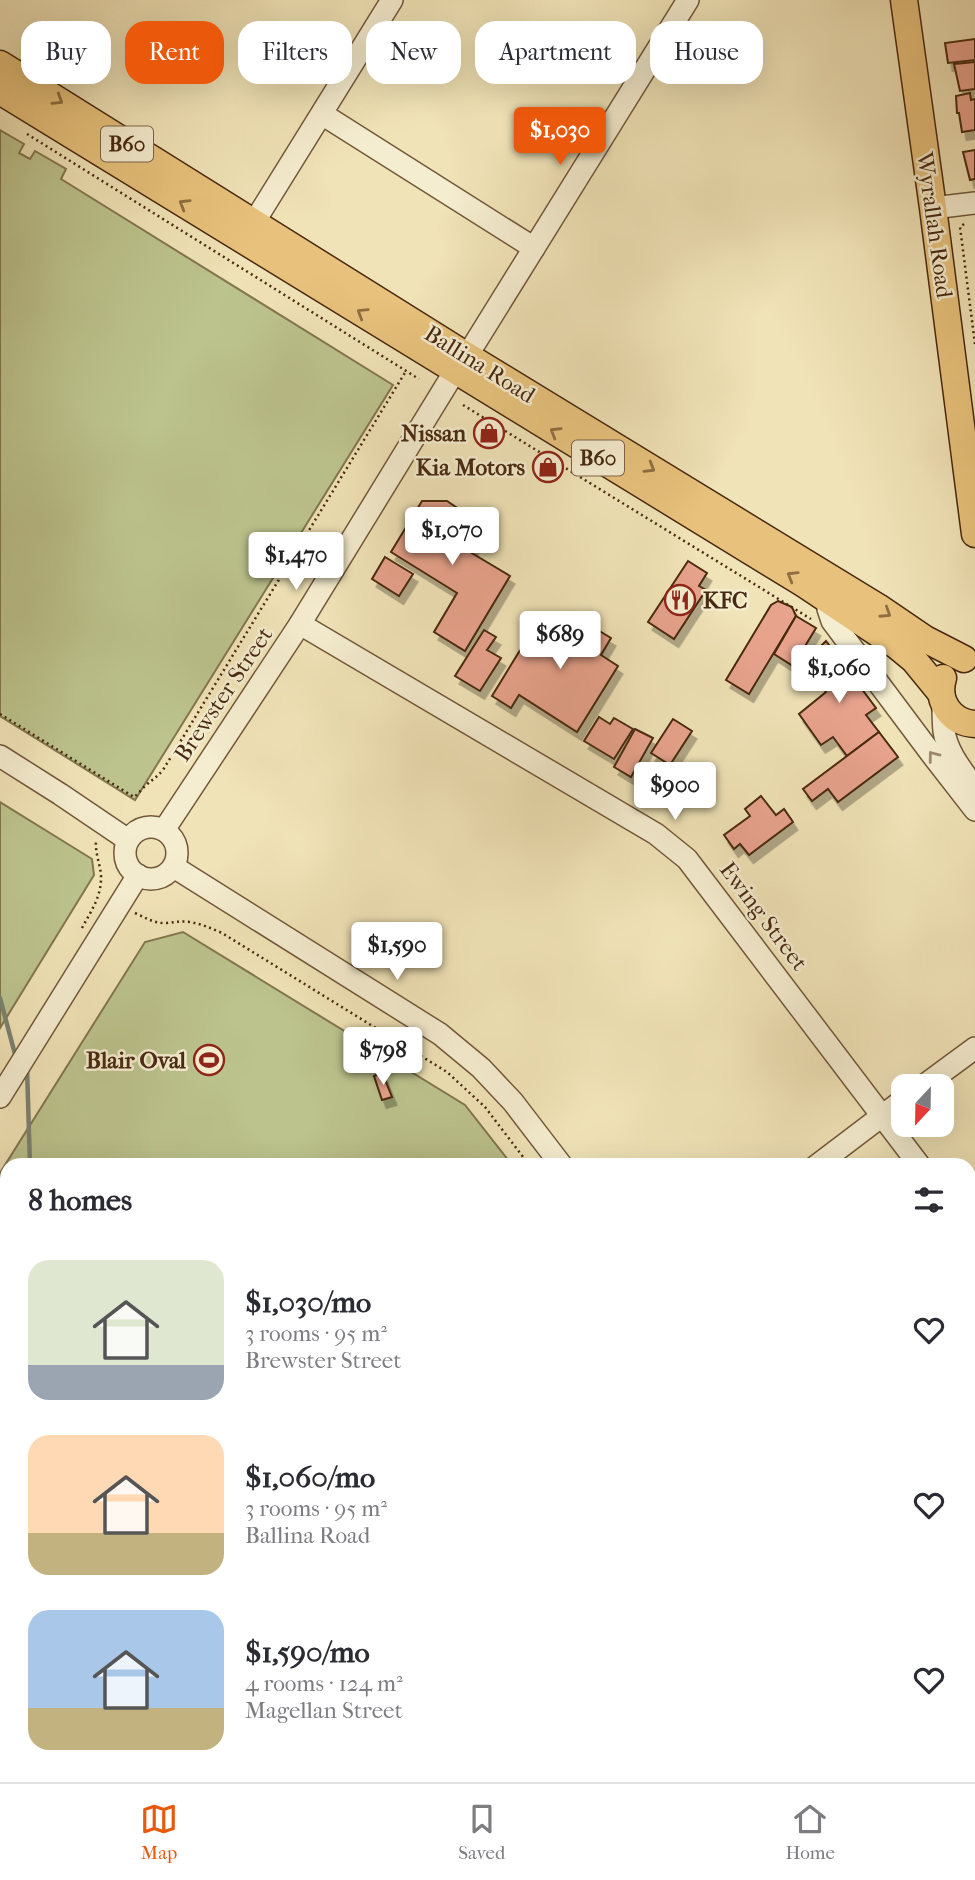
<!DOCTYPE html>
<html lang="en">
<head>
<meta charset="utf-8">
<style>
	body { margin:0; font-family:"IM FELL French Canon",serif; background:#f2f2f3; color:#2b2b33; height:100vh; display:flex; flex-direction:column; font-size:26px; white-space:nowrap }
	* { box-sizing:border-box; margin:0 }
	p { font-size:23px; color:#7c7c81 }
	.icon { flex:none; width:38px; height:38px; fill:none; stroke:currentColor; stroke-width:2; stroke-linecap:round; stroke-linejoin:round }
	.map { position:relative; flex:1; overflow:hidden }
	.panel { position:absolute; left:0px; top:1158px; width:976px; height:625px; display:flex; flex-direction:column; background:#fff; border-radius:21px 21px 0 0; box-shadow:0 7px 28px #0002 }
	.panel>* { flex:none }
	.guide { position:absolute; left:21px; top:21px; width:934px; height:63px; display:flex; gap:14px }
	.needle { width:46px; rotate:202deg }
	.tools { position:absolute; left:891px; top:1074px; display:grid; gap:14px }
	.tools a { display:grid; place-items:center; width:63px; height:63px; border-radius:14px; background:#fff; box-shadow:0 7px 28px #0002; font-size:35px }
	.price { position:absolute; translate:-50% -60px; padding:0 16px; border-radius:7px; background:#fff; color:#222; font-size:23px; line-height:46px; filter:drop-shadow(0 2px 4px #0008) }
	.price::after { content:''; position:absolute; left:50%; top:42px; width:21px; height:16px; margin-left:-10px; background:inherit; clip-path:polygon(0 0,100% 0,50% 100%) }
	.price.current { background:#ea580c; color:#fff }
	ul { padding:0; list-style:none }
	li { display:flex; align-items:center; gap:21px; height:175px; padding:0 28px }
	li span { display:grid; place-items:center; flex:none; width:196px; height:140px; border-radius:21px; color:#555 }
	li>.icon { margin-inline-start:auto }
	span .icon { width:84px; height:84px; fill:#fffc; stroke-width:1 }
	li b { font-size:30px }
	h2 { display:flex; justify-content:space-between; align-items:center; height:84px; padding:0 28px; font-size:30px }
	.tag { padding:0 24px; border-radius:21px; background:#fff; box-shadow:0 7px 28px #0002; font-size:24px; line-height:63px }
	.tag.current { background:#ea580c; color:#fff }
	.tabs { display:flex; justify-content:space-around; align-items:center; height:98px; border-top:2px solid #e1e1e2; background:#fff; font-size:19px; color:#7c7c81 }
	.tabs a { display:grid; justify-items:center; gap:4px }
	.tabs .current { color:#ea580c }
	.map>svg:first-child { display:block }
	.green { fill:#bcc38d; stroke:#82764f; stroke-width:2 }
	.lines { fill:none; stroke-linecap:round; stroke-linejoin:round }
	.stream { stroke:#7a8273; stroke-width:4.5 }
	.building { fill:#e8a38d; stroke:#482911; stroke-width:2; filter:url(#shadow) }
	.minor-casing { stroke:#72583a; stroke-width:24 }
	.major-casing { stroke:#482911; stroke-width:29 }
	.path { stroke:#482911; stroke-width:2.5; stroke-dasharray:2 3.5; stroke-linecap:butt }
	.minor { stroke:#f5edd0; stroke-width:21 }
	.major { stroke:#e8c27c; stroke-width:26 }
	.oneway { stroke:#906e41 }
	.oneway2 { stroke:#9e8b70 }
	.labels { text-anchor:middle; stroke-width:5; stroke-linejoin:round; paint-order:stroke }
	.shield { fill:#f5edd0; stroke:#7c644a; stroke-width:2 }
	.shield-label { font-size:21px; font-weight:bold; fill:#482911 }
	.street-label { font-size:23px; fill:#482911; stroke:#f5edd0 }
	.poi-label { font-size:23px; font-weight:bold; fill:#482911; stroke:#f5edd0; text-anchor:end }
</style>
</head>
<body>
<div class="map">
<svg width="975" height="1782" viewBox="0 0 975 1782">
	<defs>
		<filter id="shadow"><feDropShadow dx="4.5" dy="8" stdDeviation="0" flood-color="#0004"/></filter>
	</defs>
	<rect width="100%" height="100%" fill="#f0e3b7"/>
	<filter id="stains"><feTurbulence type="fractalNoise" baseFrequency=".00286" numOctaves="4"/><feColorMatrix values="0 0 0 0 .2 0 0 0 0 .09 0 0 0 0 .02 0 0 0 .5 -.17"/></filter>
	<radialGradient id="worn" r=".72"><stop offset=".6" stop-color="#630" stop-opacity="0"/><stop offset="1" stop-color="#630" stop-opacity=".3"/></radialGradient>
	<g class="green">
		<path d="M0 130 24 144 19 153 30 159 35 151 66 169 61 179 393 385 135 800 0 716Z"/>
		<path d="M0 802 92 859 94 875 0 1028Z"/>
		<path d="M183 932 465 1105 512 1165 7 1166V1776H869L861 1782H0V1173L145 942Z"/>
	</g>
	<g class="lines">
		<g class="stream">
			<path d="M0 998 16 1058"/>
			<path d="M27 1067 30 1166"/>
			<path d="M96 1776 102 1782"/>
		</g>
	</g>
	<g class="building">
		<path d="M975 39V60L948 63 945 43Z"/>
		<path d="M975 62V89L960 91 954 64Z"/>
		<path d="M970 93 971 100 975 99V130L962 132 959 113H957L956 96Z"/>
		<path d="M975 150V179L970 180 963 152Z"/>
		<path d="M422 501H447L469 516 479 537 470 552 510 576 465 651 434 632 457 593 391 552Z"/>
		<path d="M385 557 413 574 399 596 372 579Z"/>
		<path d="M688 561 707 573 699 586 706 590 674 639 648 622Z"/>
		<path d="M778 601 792 607 796 616 749 694 726 680 771 605Z"/>
		<path d="M573 615 611 638 601 655 618 666 577 732 519 695 511 708 492 696 541 616 563 630Z"/>
		<path d="M796 616 816 628 793 666 774 654Z"/>
		<path d="M484 630 496 637 487 650 501 658 480 691 455 676Z"/>
		<path d="M826 641 876 708 866 715 879 732 847 756 833 737 821 745 799 714 826 692 810 666 817 650Z"/>
		<path d="M599 717 610 724 614 718 633 729 614 759 584 741Z"/>
		<path d="M673 719 692 731 670 765 651 753Z"/>
		<path d="M635 729 653 738 631 777 614 767Z"/>
		<path d="M879 732 898 757 838 802 828 789 812 801 803 789Z"/>
		<path d="M761 796 776 815 784 809 793 822 749 855 740 844 734 849 724 835 750 816 745 809Z"/>
		<path d="M382 1072 392 1097 382 1100 374 1076Z"/>
		<path d="M975 1542V1578L970 1582V1546Z"/>
	</g>
	<g class="lines">
		<g class="minor-casing">
			<g id="minor">
				<path d="M322 114 534 248"/>
				<path d="M933 208 975 203"/>
				<path d="M253 224 392 0"/>
				<path d="M467 356 688 0"/>
				<path d="M829 600 828 609 832 621 933 756 975 810"/>
				<path d="M300 624 656 834 687 859 920 1166"/>
				<path d="M943 702C943 712 943 722 944 731 947 752 962 770 974 787"/>
				<path d="M0 756 60 794 128 840"/>
				<circle cx="151" cy="853" r="26"/>
				<path d="M164 830 300 624 455 371"/>
				<path d="M174 867 440 1034 481 1068 513 1102 562 1166"/>
				<path d="M922 1087 975 1048"/>
				<path d="M0 1097 138 875"/>
				<path d="M816 1166 903 1100"/>
				<path d="M970 1230 975 1238"/>
				<path d="M970 1692 975 1699"/>
			</g>
		</g>
		<g class="major-casing">
			<g id="major">
				<path d="M904 0 933 208 975 534"/>
				<path d="M0 64 467 356 878 607 925 639 964 659"/>
				<path d="M0 91 804 584 897 646 914 660 941 693"/>
				<path d="M943 678C936 701 951 723 975 724"/>
				<path d="M970 1746 975 1742"/>
				<path d="M921 1782 929 1776"/>
			</g>
		</g>
		<g class="path">
			<path d="M27 134 419 379"/>
			<path d="M964 224 960 227 975 344"/>
			<path d="M463 405 811 619"/>
			<path d="M0 714 134 797C138 794 142 789 146 785 153 779 156 778 163 770L406 371"/>
			<path d="M135 913C146 918 155 924 167 923 175 922 181 921 190 922 201 924 211 928 222 933L447 1072 485 1107 530 1166"/>
			<path d="M82 928C91 911 102 896 101 875 100 864 95 853 96 841"/>
			<path d="M970 1671 975 1667"/>
			<path d="M431 1776 432 1782"/>
			<path d="M411 1782 416 1776"/>
			<path d="M866 1782 874 1776"/>
		</g>
		<use href="#minor" class="minor"/>
		<use href="#major" class="major"/>
	</g>
	<defs><path id="oneway-chevron" d="M-2-3.5L2.5 0L-2 3.5" fill="none" stroke-width="1.6" stroke-linecap="round" stroke-linejoin="round" transform="scale(1.75)"/></defs>
	<g class="oneway">
		<use href="#oneway-chevron" transform="translate(58 100) rotate(32)"/>
		<use href="#oneway-chevron" transform="translate(184 204) rotate(-149)"/>
		<use href="#oneway-chevron" transform="translate(362 313) rotate(-148)"/>
		<use href="#oneway-chevron" transform="translate(555 432) rotate(-149)"/>
		<use href="#oneway-chevron" transform="translate(650 468) rotate(31)"/>
		<use href="#oneway-chevron" transform="translate(792 576) rotate(-149)"/>
		<use href="#oneway-chevron" transform="translate(886 613) rotate(33)"/>
	</g>
	<use class="oneway2" href="#oneway-chevron" transform="translate(933 756) rotate(-127)"/>
	<defs>
		<g id="shop-ring" transform="scale(1.575)"><circle r="9.5" fill="#f5edd0" stroke="#8f2418" stroke-width="1.5"/><path d="M-5-2.5h2.3a2.7 3.5 0 0 1 5.4 0H5L5.5 6h-11ZM-1.5-2.5h3a1.5 2.3 0 0 0-3 0Z" fill="#8f2418"/></g>
		<g id="restaurant-ring" transform="scale(1.575)"><circle r="9.5" fill="#f5edd0" stroke="#8f2418" stroke-width="1.5"/><path d="M-5-6h1v4h1v-4h1v4h1v-4h1v5L-1.5 .5V6h-2V.5L-5-1ZM5-6V6H3V1.5H1.5Q1.5-4 5-6Z" fill="#8f2418"/></g>
		<g id="stadium-ring" transform="scale(1.575)"><circle r="9.5" fill="#f5edd0" stroke="#8f2418" stroke-width="1.5"/><path d="M0-5a6.5 5 0 1 0 0 10a6.5 5 0 1 0 0-10ZM-3.5-1.8h7v3.6h-7Z" fill="#8f2418"/></g>
	</defs>
	<g fill-rule="evenodd">
		<use href="#shop-ring" x="489" y="433"/>
		<use href="#shop-ring" x="548" y="467"/>
		<use href="#restaurant-ring" x="680" y="600"/>
		<use href="#stadium-ring" x="209" y="1060"/>
	</g>
	<g class="labels">
		<g class="shield">
			<rect x="101" y="126.5" width="52" height="35" rx="5"/>
			<rect x="572" y="440.5" width="52" height="35" rx="5"/>
		</g>
		<g class="shield-label">
			<text x="127" y="151">B60</text>
			<text x="598" y="465">B60</text>
		</g>
		<g class="street-label">
			<text transform="translate(935 225) rotate(82)" y="8">Wyrallah Road</text>
			<text transform="translate(480 364) rotate(32)" y="8">Ballina Road</text>
			<text transform="translate(223 694) rotate(-56)" y="8">Brewster Street</text>
			<text transform="translate(764 916) rotate(53)" y="8">Ewing Street</text>
		</g>
		<g class="poi-label">
			<text x="466" y="441">Nissan</text>
			<text x="525" y="475">Kia Motors</text>
			<text x="703" y="608" text-anchor="start">KFC</text>
			<text x="186" y="1068">Blair Oval</text>
		</g>
	</g>
	<rect width="100%" height="100%" filter="url(#stains)"/>
	<rect width="100%" height="100%" fill="url(#worn)"/>
</svg>
<div class="tools">
<a><svg class="needle" viewBox="-14 -14 28 28"><path d="M0-13l5 13h-10z" fill="#e53935"/><path d="M0 13l5-13h-10z" fill="#7c7c81"/></svg></a>
</div>
<b class="price current" style="left:560px;top:167px">$1,030</b>
<b class="price" style="left:452px;top:567px">$1,070</b>
<b class="price" style="left:296px;top:592px">$1,470</b>
<b class="price" style="left:560px;top:671px">$689</b>
<b class="price" style="left:839px;top:705px">$1,060</b>
<b class="price" style="left:675px;top:822px">$900</b>
<b class="price" style="left:397px;top:982px">$1,590</b>
<b class="price" style="left:383px;top:1087px">$798</b>
<div class="guide">
<a class="tag">Buy</a>
<a class="tag current">Rent</a>
<a class="tag">Filters</a>
<a class="tag">New</a>
<a class="tag">Apartment</a>
<a class="tag">House</a>
</div>
<section class="panel">
<h2>8 homes<svg class="icon" aria-label="filters" viewBox="0 0 24 24"><path d="M4 7h16M4 17h16"/><circle cx="9" cy="7" r="2"/><circle cx="15" cy="17" r="2"/></svg></h2>
<ul>
<li><span style="background:linear-gradient(#dfe7d0 75%,#9aa5b1 0)"><svg class="icon" aria-label="home" viewBox="0 0 24 24"><path d="M3 11l9-7 9 7M6 9v11h12V9"/></svg></span><div><b>$1,030/mo</b><p>3 rooms · 95 m²</p><p>Brewster Street</p></div><svg class="icon" aria-label="heart" viewBox="0 0 24 24"><path d="M12 20l-8-8c-3-5 5-10 8-4 3-6 11-1 8 4z"/></svg></li>
<li><span style="background:linear-gradient(#ffd9b3 70%,#c2b280 0)"><svg class="icon" aria-label="home" viewBox="0 0 24 24"><path d="M3 11l9-7 9 7M6 9v11h12V9"/></svg></span><div><b>$1,060/mo</b><p>3 rooms · 95 m²</p><p>Ballina Road</p></div><svg class="icon" aria-label="heart" viewBox="0 0 24 24"><path d="M12 20l-8-8c-3-5 5-10 8-4 3-6 11-1 8 4z"/></svg></li>
<li><span style="background:linear-gradient(#a9c7e8 70%,#c2b280 0)"><svg class="icon" aria-label="home" viewBox="0 0 24 24"><path d="M3 11l9-7 9 7M6 9v11h12V9"/></svg></span><div><b>$1,590/mo</b><p>4 rooms · 124 m²</p><p>Magellan Street</p></div><svg class="icon" aria-label="heart" viewBox="0 0 24 24"><path d="M12 20l-8-8c-3-5 5-10 8-4 3-6 11-1 8 4z"/></svg></li>
</ul>
</section>
</div>
<nav class="tabs">
<a class="current"><svg class="icon" aria-label="map" viewBox="0 0 24 24"><path d="M3 6l6-2 6 2 6-2v14l-6 2-6-2-6 2zM9 4v14M15 6v14"/></svg>Map</a>
<a><svg class="icon" aria-label="saved" viewBox="0 0 24 24"><path d="M7 4h10v16l-5-4-5 4z"/></svg>Saved</a>
<a><svg class="icon" aria-label="home" viewBox="0 0 24 24"><path d="M3 11l9-7 9 7M6 9v11h12V9"/></svg>Home</a>
</nav>
</body>
</html>
